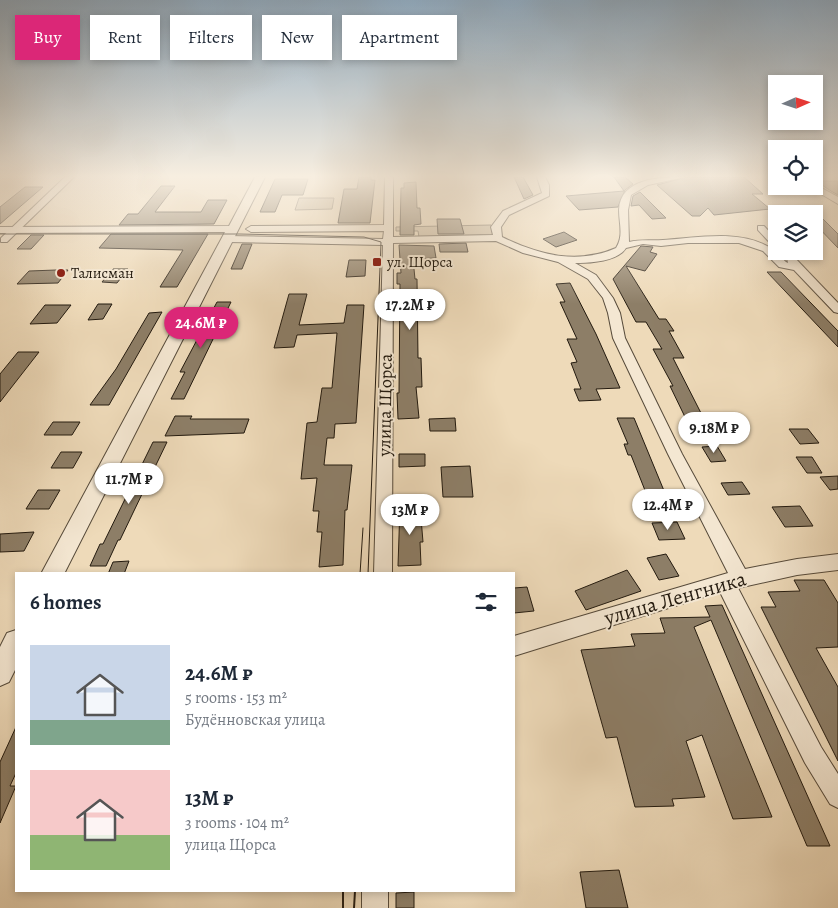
<!DOCTYPE html>
<html lang="en">
<head>
<meta charset="utf-8">
<style>
	body { margin:0; font-family:Alegreya,serif; background:#f2f2f3; color:#1f2937; height:100vh; display:flex; flex-direction:column; font-size:19px; white-space:nowrap }
	* { box-sizing:border-box; margin:0 }
	p { font-size:16px; color:#747a83 }
	.icon { flex:none; width:28px; height:28px; fill:none; stroke:currentColor; stroke-width:2; stroke-linecap:round; stroke-linejoin:round }
	.map { position:relative; flex:1; overflow:hidden }
	.panel { position:absolute; left:15px; top:572px; width:500px; height:320px; display:flex; flex-direction:column; background:#fff; border-radius:0px; box-shadow:0 2px 8px #0003 }
	.panel>* { flex:none }
	.guide { position:absolute; left:15px; top:15px; width:500px; height:45px; display:flex; gap:10px }
	.needle { width:32px; rotate:87deg }
	.fabs { position:absolute; left:768px; top:75px; display:grid; gap:10px }
	.fabs a { display:grid; place-items:center; width:55px; height:55px; border-radius:0px; background:#fff; box-shadow:0 2px 8px #0003; font-size:25px }
	.price { position:absolute; translate:-50% -42px; padding:0 11px; border-radius:18px; background:#fff; color:#222; font-size:16px; line-height:32px; filter:drop-shadow(0 1px 2px #0008) }
	.price::after { content:''; position:absolute; left:50%; top:30px; width:15px; height:11px; margin-left:-8px; background:inherit; clip-path:polygon(0 0,100% 0,50% 100%) }
	.price.on { background:#db2777; color:#fff }
	ul { padding:0; list-style:none }
	li { display:flex; align-items:center; gap:15px; height:125px; padding:0 15px }
	li span { display:grid; place-items:center; flex:none; width:140px; height:100px; border-radius:0px; color:#555 }
	li>.icon { margin-inline-start:auto }
	span .icon { width:60px; height:60px; fill:#fffc; stroke-width:1 }
	li b { font-size:21px }
	h2 { display:flex; justify-content:space-between; align-items:center; height:60px; padding:0 15px; font-size:21px }
	.chip { padding:0 18px; border-radius:0px; background:#fff; box-shadow:0 2px 8px #0003; font-size:18px; line-height:45px }
	.chip.on { background:#db2777; color:#fff }
	.map>svg:first-child { display:block }
	.green { fill:#cbb99c; stroke:#776a56 }
	.building { fill:#8d7e67; stroke:#231a0f }
	.lines { fill:none; stroke-linecap:round; stroke-linejoin:round }
	.minor-casing { stroke:#564a3a; stroke-width:2 }
	.tertiary-casing { stroke:#564a3a; stroke-width:2 }
	.minor { fill:#f4e7d2; fill-rule:evenodd }
	.tertiary { fill:#f4e7d2; fill-rule:evenodd }
	.tram-far1 { stroke:#231a0f; stroke-width:1 }
	.tram { stroke:#231a0f; stroke-width:2 }
	.poi-dot { fill:#8f2418; stroke:#f4e7d2; stroke-width:2 }
	.labels { text-anchor:middle; stroke-width:4; stroke-linejoin:round; paint-order:stroke }
	.far-poi-label { font-size:15px; fill:#231a0f; stroke:#f4e7d2; text-anchor:start }
	.street-label { font-size:18px; fill:#231a0f; stroke:#f4e7d2 }
	.near-street-label { font-size:21px; fill:#231a0f; stroke:#f4e7d2 }
</style>
</head>
<body>
<div class="map">
<svg width="838" height="908" viewBox="0 0 838 908">
	<rect width="100%" height="100%" fill="#eedab9"/>
	<filter id="stains"><feTurbulence type="fractalNoise" baseFrequency=".004" numOctaves="4"/><feColorMatrix values="0 0 0 0 .2 0 0 0 0 .09 0 0 0 0 .02 0 0 0 .5 -.17"/></filter>
	<radialGradient id="worn" r=".72"><stop offset=".6" stop-color="#630" stop-opacity="0"/><stop offset="1" stop-color="#630" stop-opacity=".3"/></radialGradient>
	<g class="green">
		<path d="M299 198H334L332 209 295 210Z"/>
		<path d="M491 225 494 236 419 237 418 231H396V227Z"/>
	</g>
	<g class="building">
		<path d="M359 177H371V180H375L370 223H338L344 189H357Z"/>
		<path d="M514 177H523L533 195 524 199Z"/>
		<path d="M614 177H625L633 184 625 190 618 207 579 210 566 196 624 191Z"/>
		<path d="M687 177H744L763 194H752L770 209 714 215 708 208 700 216H692L657 185Z"/>
		<path d="M275 179H308L303 195H282L275 212H260Z"/>
		<path d="M816 181H838V195L831 191Z"/>
		<path d="M416 182 417 208H420L421 224 414 225V235H400L401 188H404V183Z"/>
		<path d="M161 186H175L155 212H201L208 200H227L214 224 119 225 128 214H138Z"/>
		<path d="M25 187H43L0 224V207Z"/>
		<path d="M640 192 666 218 652 219 639 205 631 206 633 196Z"/>
		<path d="M817 213 838 234V248L814 223V216Z"/>
		<path d="M437 219H460L464 234H438Z"/>
		<path d="M564 232 577 240 556 247 543 239Z"/>
		<path d="M111 234H208L177 287H160L183 250 99 248Z"/>
		<path d="M31 235H44L31 249H17Z"/>
		<path d="M466 243 468 252H440L439 244Z"/>
		<path d="M242 244H252L242 269H231Z"/>
		<path d="M399 245 434 246 436 258 413 259 415 279H417L418 358H421L422 387H416L419 418 398 419 397 393H399L400 284H397V273H401Z"/>
		<path d="M641 246 653 247 650 252 657 254 645 271 626 266 659 319H666L674 331H669L684 358H673L703 417H685L670 386H673L653 349H662L646 322H636L613 279Z"/>
		<path d="M349 260H366L365 276 346 277Z"/>
		<path d="M113 269H128L117 283 102 282Z"/>
		<path d="M56 270H68L58 283 17 284 29 271Z"/>
		<path d="M767 272H781L838 331V347Z"/>
		<path d="M570 283 596 334 620 388 596 389 601 400 579 401 574 389H581L571 363 577 362 567 339H577L560 302H565L556 284Z"/>
		<path d="M289 294H307L299 325 344 323 347 305H364L356 423 335 424 334 438H327L324 465H352L347 510H345L343 565 319 567 322 532H317L319 511H313L317 478 301 479 307 423 317 422 322 388H332L337 333 297 335 294 347 274 348Z"/>
		<path d="M217 302H231L184 399H171L185 372H180Z"/>
		<path d="M98 304H112L103 319 88 320Z"/>
		<path d="M45 305H71L57 323 30 324Z"/>
		<path d="M162 312 109 405H90L116 369 149 313Z"/>
		<path d="M18 352H39L0 402V374Z"/>
		<path d="M175 416H192L190 419H249L244 433 165 436Z"/>
		<path d="M455 418 456 431H430L429 419Z"/>
		<path d="M617 418H634L667 498H648L631 455H628L624 444H628Z"/>
		<path d="M53 422H80L72 435H44Z"/>
		<path d="M708 427H723L733 442 717 443Z"/>
		<path d="M789 429H808L819 443 800 444Z"/>
		<path d="M153 442H167L120 540H118L106 566H90L100 544H103Z"/>
		<path d="M717 446 726 461 711 462 702 447Z"/>
		<path d="M61 452H82L73 468H51Z"/>
		<path d="M399 454H425V466L399 467Z"/>
		<path d="M796 457H812L822 473H807Z"/>
		<path d="M470 466 473 497H443L441 467Z"/>
		<path d="M838 476V489L830 490 820 477Z"/>
		<path d="M742 482 750 494 728 495 721 483Z"/>
		<path d="M38 490H60L49 509H26Z"/>
		<path d="M400 506H420L423 542H420L421 565 398 566Z"/>
		<path d="M800 506 813 526 785 527 772 507Z"/>
		<path d="M677 522 685 539 659 540 652 523Z"/>
		<path d="M34 532 24 551 0 552V534Z"/>
		<path d="M666 554 679 576 659 580 647 558Z"/>
		<path d="M129 561 124 574H108L113 562Z"/>
		<path d="M627 570 641 591 586 610 575 591Z"/>
		<path d="M794 580H824L838 603V647L816 648 838 687V761L761 607H776L768 592 800 591Z"/>
		<path d="M527 587 534 611 514 613V588Z"/>
		<path d="M722 605 830 846H807L711 620 694 627 772 817 733 819 702 735 686 741 705 797 672 799 674 806 635 807 617 737 606 738 581 650 635 646 631 634 665 633 660 618 710 617 705 606Z"/>
		<path d="M16 727V773L10 786H16L0 823V762Z"/>
		<path d="M619 870 628 908H586L580 872Z"/>
		<path d="M414 892V908H396V893Z"/>
	</g>
	<g class="lines">
		<g class="minor-casing">
			<g id="minor">
				<path d="M65 177H74L7 242H1V238Z"/>
				<path d="M385 177H393V237L493 235 491 227 503 211 542 193 537 177H545L549 185V196L509 215 501 227 502 237C539 255 577 265 616 248 624 236 619 223 619 210 620 178 661 177 685 177L648 185 631 195 628 210 629 242C642 239 651 241 663 240 697 238 738 229 769 247 775 250 781 258 786 262L788 263 787 258H795L838 303V313L834 312 794 270 779 267 763 251 739 243H688L661 246 643 244 626 248C617 262 590 263 575 263L596 275 613 298 620 313 625 338 682 454 745 569 797 559 838 554V570L797 575 738 588 821 747 838 774V808L830 804 805 763 720 592 514 656V636L728 573 668 454 613 338 608 313 603 298 588 279 558 262 523 253 496 241 393 243 392 574H374L383 245 228 242 223 239 228 236 383 239 384 231 251 232 246 229 251 226 384 225Z"/>
				<path d="M814 184 838 197V204L811 188Z"/>
				<path d="M758 226H764L776 239V247L773 246 758 230Z"/>
				<rect x="362" y="891" width="26" height="17"/>
			</g>
		</g>
		<g class="tertiary-casing">
			<g id="tertiary">
				<path d="M255 177H265L64 574H41L225 232 0 233V227L229 226Z"/>
				<path d="M16 630V668L9 682 0 686V647L7 633Z"/>
			</g>
		</g>
		<use href="#minor" class="minor"/>
		<use href="#tertiary" class="tertiary"/>
		<g class="tram-far1">
			<path d="M0 234H240L364 237 381 242 368 574"/>
			<path d="M360 574 363 528"/>
		</g>
		<g class="tram">
			<path d="M343 891V908"/>
			<path d="M354 908 355 891"/>
		</g>
	</g>
	<linearGradient id="sky" x2="0" y2="1"><stop stop-color="#8fa9be"/><stop offset="0.58" stop-color="#f7eee0"/><stop offset="1" stop-color="#f7eee0" stop-opacity="0"/></linearGradient>
	<rect width="838" height="304" fill="url(#sky)"/>
	<g class="poi-dot">
		<rect x="372" y="257" width="10" height="10" rx="2.5"/>
		<circle cx="61" cy="273" r="5"/>
	</g>
	<g class="labels">
		<g class="far-poi-label">
			<text x="387" y="267">ул. Щорса</text>
			<text x="71" y="278">Талисман</text>
		</g>
		<g class="street-label">
			<text transform="translate(385 405) rotate(-89)" y="6">улица Щорса</text>
		</g>
		<g class="near-street-label">
			<text transform="translate(675 598) rotate(-16)" y="7">улица Ленгника</text>
		</g>
	</g>
	<rect width="100%" height="100%" filter="url(#stains)"/>
	<rect width="100%" height="100%" fill="url(#worn)"/>
</svg>
<div class="fabs">
<a><svg class="needle" viewBox="-14 -14 28 28"><path d="M0-13l5 13h-10z" fill="#e53935"/><path d="M0 13l5-13h-10z" fill="#747a83"/></svg></a>
<a><svg class="icon" aria-label="locate" viewBox="0 0 24 24"><circle cx="12" cy="12" r="6"/><path d="M12 2v4M12 18v4M2 12h4M18 12h4"/></svg></a>
<a><svg class="icon" aria-label="layers" viewBox="0 0 24 24"><path d="M12 4l9 5-9 5-9-5zM3 14l9 5 9-5"/></svg></a>
</div>
<b class="price" style="left:410px;top:331px">17.2M ₽</b>
<b class="price on" style="left:201px;top:349px">24.6M ₽</b>
<b class="price" style="left:714px;top:454px">9.18M ₽</b>
<b class="price" style="left:129px;top:505px">11.7M ₽</b>
<b class="price" style="left:668px;top:531px">12.4M ₽</b>
<b class="price" style="left:410px;top:536px">13M ₽</b>
<div class="guide">
<a class="chip on">Buy</a>
<a class="chip">Rent</a>
<a class="chip">Filters</a>
<a class="chip">New</a>
<a class="chip">Apartment</a>
</div>
<section class="panel">
<h2>6 homes<svg class="icon" aria-label="filters" viewBox="0 0 24 24"><path d="M4 7h16M4 17h16"/><circle cx="9" cy="7" r="2"/><circle cx="15" cy="17" r="2"/></svg></h2>
<ul>
<li><span style="background:linear-gradient(#c9d6e8 75%,#7fa58c 0)"><svg class="icon" aria-label="home" viewBox="0 0 24 24"><path d="M3 11l9-7 9 7M6 9v11h12V9"/></svg></span><div><b>24.6M ₽</b><p>5 rooms · 153 m²</p><p>Будённовская улица</p></div></li>
<li><span style="background:linear-gradient(#f6c9c9 65%,#8fb573 0)"><svg class="icon" aria-label="home" viewBox="0 0 24 24"><path d="M3 11l9-7 9 7M6 9v11h12V9"/></svg></span><div><b>13M ₽</b><p>3 rooms · 104 m²</p><p>улица Щорса</p></div></li>
</ul>
</section>
</div>
</body>
</html>
